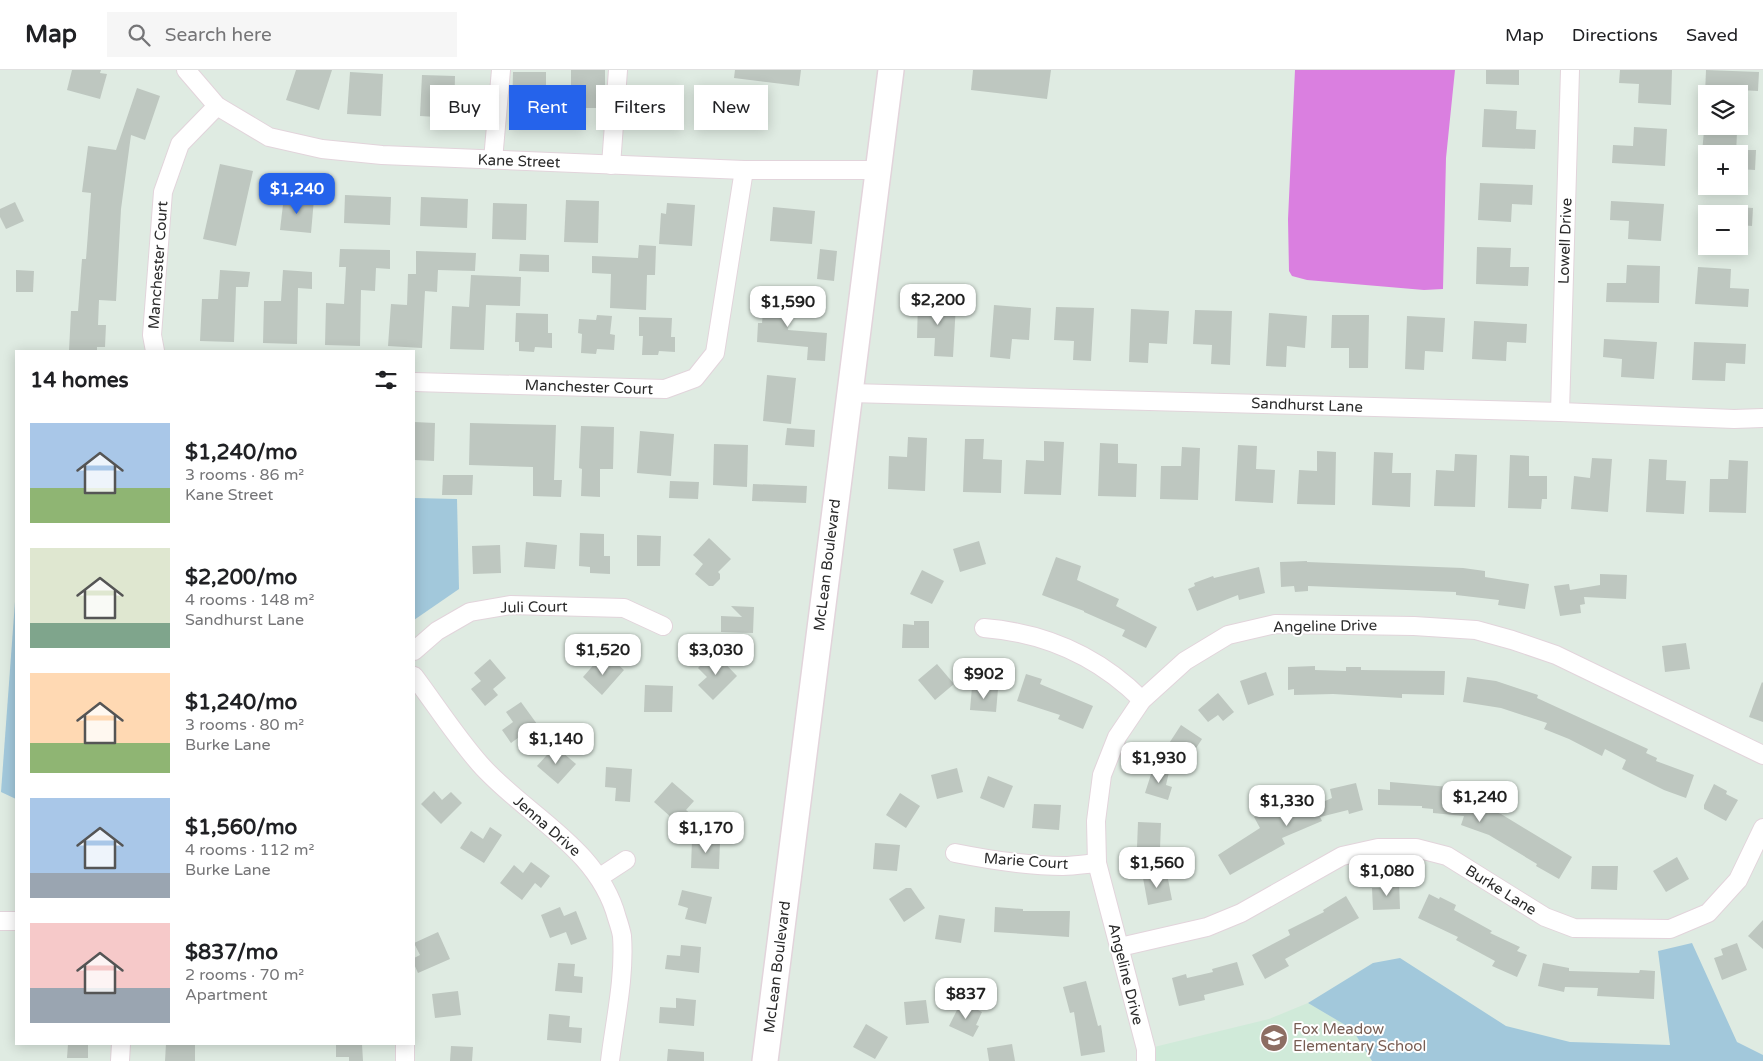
<!DOCTYPE html>
<html lang="en">
<head>
<meta charset="utf-8">
<style>
	body { margin:0; font-family:"Varela Round",sans-serif; background:#f6f6f6; color:#202124; height:100vh; display:flex; flex-direction:column; font-size:19px; white-space:nowrap }
	* { box-sizing:border-box; margin:0 }
	p { font-size:16px; color:#757577 }
	.icon { flex:none; width:28px; height:28px; fill:none; stroke:currentColor; stroke-width:2; stroke-linecap:round; stroke-linejoin:round }
	.map { position:relative; flex:1; overflow:hidden }
	.sheet { position:absolute; left:15px; top:280px; width:400px; height:695px; display:flex; flex-direction:column; background:#fff; border-radius:0px; box-shadow:0 2px 12px #0003 }
	.sheet>* { flex:none }
	.hud { position:absolute; left:430px; top:15px; width:475px; height:45px; display:flex; gap:10px }
	.controls { position:absolute; left:1698px; top:15px; display:grid; gap:10px }
	.controls a { display:grid; place-items:center; width:50px; height:50px; border-radius:0px; background:#fff; box-shadow:0 2px 12px #0003; font-size:25px }
	.price { position:absolute; translate:-50% -42px; padding:0 11px; border-radius:10px; background:#fff; color:#222; font-size:16px; line-height:32px; filter:drop-shadow(0 1px 2px #0008) }
	.price::after { content:''; position:absolute; left:50%; top:30px; width:15px; height:11px; margin-left:-8px; background:inherit; clip-path:polygon(0 0,100% 0,50% 100%) }
	.price.on { background:#2563eb; color:#fff }
	ul { padding:0; list-style:none }
	li { display:flex; align-items:center; gap:15px; height:125px; padding:0 15px }
	li span { display:grid; place-items:center; flex:none; width:140px; height:100px; border-radius:0px; color:#555 }
	li>.icon { margin-inline-start:auto }
	span .icon { width:60px; height:60px; fill:#fffc; stroke-width:1 }
	li b { font-size:21px }
	h2 { display:flex; justify-content:space-between; align-items:center; height:60px; padding:0 15px; font-size:21px }
	.tag { padding:0 18px; border-radius:0px; background:#fff; box-shadow:0 2px 12px #0003; font-size:18px; line-height:45px }
	.tag.on { background:#2563eb; color:#fff }
	header { display:flex; align-items:center; gap:30px; box-sizing:border-box; height:70px; padding:0 25px; background:#fff; border-bottom:1px solid #e0e0e0 }
	header strong { font-size:24px }
	nav { display:flex; gap:28px; margin-inline-start:auto; font-size:18px }
	.search { width:350px; height:45px; background:#f6f6f6; display:flex; align-items:center; gap:12px; box-sizing:border-box; padding:0 18px; border-radius:0px; color:#757577; font-size:19px }
	.map>svg:first-child { display:block }
	.education { fill:#d0ead9 }
	.green { fill:#a2c8db }
	.water { fill:#da7fe0 }
	.building { fill:#bec7c0 }
	.lines { fill:none; stroke-linecap:round; stroke-linejoin:round }
	.street-casing { stroke:#e2d4db; stroke-width:20 }
	.secondary-casing { stroke:#e2d4db; stroke-width:28 }
	.street { stroke:#fff; stroke-width:18 }
	.secondary { stroke:#fff; stroke-width:25 }
	.labels { text-anchor:middle; stroke-width:4; stroke-linejoin:round; paint-order:stroke }
	.street-label { font-size:15px; fill:#2b2b2b; stroke:#fff }
	.education-label { font-size:15px; fill:#785e54; stroke:#fff; text-anchor:start }
</style>
</head>
<body>
<header>
<strong>Map</strong>
<div class="search"><svg class="icon" aria-label="search" viewBox="0 0 24 24"><circle cx="10" cy="10" r="6"/><path d="M15 15l6 6"/></svg>Search here</div>
<nav><a>Map</a><a>Directions</a><a>Saved</a></nav>
</header>
<div class="map">
<svg width="1763" height="991" viewBox="0 0 1763 991">
	<rect width="100%" height="100%" fill="#dfebe2"/>
	<path class="education" d="M1308 933 1352 959 1372 991H1150V978L1269 949Z"/>
	<g class="green">
		<path d="M414 428 457 429 459 519 414 550Z"/>
		<path d="M16 518V729L1 722Z"/>
		<path d="M1692 873 1737 972 1763 985V991H1372L1352 959 1308 933 1373 893 1400 888 1506 956 1570 972 1670 975 1658 881Z"/>
	</g>
	<path class="water" d="M1295 0H1455L1446 88 1443 219 1424 220 1307 210 1292 206 1289 201 1288 149Z"/>
	<g class="building">
		<path d="M72 0H101L100 3 107 4 100 29 67 20Z"/>
		<path d="M296 0H332L319 40 286 30Z"/>
		<rect x="571" y="0" width="34" height="38"/>
		<path d="M735 0H801L799 16 734 8Z"/>
		<path d="M973 0H1051L1047 29 971 20Z"/>
		<path d="M1486 0H1519V15L1486 14Z"/>
		<path d="M1620 0H1672L1671 35 1638 33 1639 14 1619 13Z"/>
		<path d="M1706 0 1759 2 1758 21 1739 20 1738 24H1705Z"/>
		<path d="M350 2 383 4 381 46 347 44Z"/>
		<path d="M513 2H546V44H512Z"/>
		<path d="M422 5 455 6 454 48 420 46Z"/>
		<path d="M137 18 160 26 145 70 131 65 121 139 116 231 99 230 98 255H106L105 277H97V281H69L71 241H78L82 189H86L91 123 82 122 88 76 116 80Z"/>
		<path d="M1484 39 1517 41 1516 59 1536 60 1535 79 1482 77Z"/>
		<path d="M1634 57 1667 59 1665 96 1612 93 1613 75 1633 76Z"/>
		<path d="M1704 60 1737 62 1736 84H1702Z"/>
		<path d="M1739 80H1756L1755 100 1739 99Z"/>
		<path d="M220 94 253 101 236 176 203 169Z"/>
		<path d="M1480 113 1533 115 1532 135 1512 134 1511 152 1478 150Z"/>
		<path d="M345 125 391 127 390 155 344 153Z"/>
		<path d="M284 126 314 129 311 163 280 160Z"/>
		<path d="M421 127 468 129 467 158 420 156Z"/>
		<path d="M566 130 599 131 598 173 564 172Z"/>
		<path d="M1611 131 1664 134 1661 171 1628 169 1629 151 1610 150Z"/>
		<path d="M15 132 24 151 6 159 0 147V139Z"/>
		<path d="M493 133 527 134 526 170 492 169Z"/>
		<path d="M667 133 695 135 692 176 659 174 661 143 666 144Z"/>
		<path d="M773 137 815 141 812 174 770 171Z"/>
		<path d="M1739 137 1753 138 1752 156 1739 155Z"/>
		<path d="M639 175 656 176 655 205H647L646 240 610 238 611 204 592 203V186L638 188Z"/>
		<path d="M1477 177 1511 178 1510 197H1529L1528 216 1476 214Z"/>
		<path d="M340 179 390 180V199L376 198 375 221 361 220 360 276 325 275 326 233 344 234 346 197H339Z"/>
		<path d="M820 179 837 181 834 211 817 209Z"/>
		<path d="M416 181 476 183 475 201 438 200 437 222 425 221 422 278 388 276 391 234 407 235 408 204H416Z"/>
		<path d="M520 184 549 185V202L519 201Z"/>
		<path d="M1627 195 1660 196 1659 233 1606 232 1607 213H1626Z"/>
		<path d="M1698 197 1731 199 1730 218 1749 219 1748 237 1695 234Z"/>
		<path d="M16 200 34 201 33 222H16Z"/>
		<path d="M220 200 250 202 248 217H236L234 272 200 271 202 229H218Z"/>
		<path d="M283 200 312 202V219L298 218 297 274 263 273 264 231H281Z"/>
		<path d="M471 205 521 207 520 236 486 235 484 280 450 279 452 236 469 237Z"/>
		<path d="M765 223 792 226 788 260 827 263 825 291 807 290 808 277 757 272 758 253H762Z"/>
		<path d="M918 232 956 234 953 287 934 286 935 268H917Z"/>
		<path d="M994 235 1031 238 1029 270 1012 269 1010 289 990 287Z"/>
		<path d="M1056 237 1094 238 1091 291 1073 290 1074 271 1054 270Z"/>
		<path d="M1131 239 1169 241 1167 274 1149 273 1148 293 1129 292Z"/>
		<path d="M1195 240 1232 241 1230 295 1211 294 1212 275 1193 274Z"/>
		<path d="M516 243 548 244V263H552V278L535 277 534 282 519 281V272H515Z"/>
		<path d="M1269 243 1307 246 1305 278 1287 276 1286 297 1266 296Z"/>
		<path d="M597 245 612 246 610 264 615 265 614 280 597 279 596 284 581 283 582 264 578 263 579 249 596 250Z"/>
		<path d="M1332 245H1369L1368 298H1349V278H1331Z"/>
		<path d="M1407 246 1445 248 1443 282 1425 281 1424 300 1405 299Z"/>
		<path d="M639 247 672 248 671 267H675V282L659 281 658 285H642L643 266H639Z"/>
		<path d="M1474 251 1527 254 1526 273 1507 272 1506 291 1472 289Z"/>
		<path d="M1604 269 1657 272 1654 309 1621 307 1622 289 1603 287Z"/>
		<path d="M1694 272 1746 274 1745 294 1726 293 1725 311 1692 310Z"/>
		<path d="M767 305 796 308 791 354 763 351Z"/>
		<path d="M414 352 435 353 434 391 414 390Z"/>
		<path d="M470 353 556 355 554 410H562L561 427 533 426V397L469 395Z"/>
		<path d="M581 356 614 357 613 399H600V427L581 426 582 399 579 398Z"/>
		<path d="M787 358 815 360 814 377 785 375Z"/>
		<path d="M640 361 674 364 671 406 637 403Z"/>
		<path d="M908 367 927 368 925 421 888 419 889 386 907 387Z"/>
		<path d="M965 369H984L983 389 1002 390 1001 423 963 422Z"/>
		<path d="M1044 371 1064 372 1061 425 1024 424 1026 390 1044 391Z"/>
		<path d="M1100 373 1118 374V393L1137 394 1136 427 1098 426Z"/>
		<path d="M714 374 748 375 747 417 713 415Z"/>
		<path d="M1238 375 1257 376 1256 399 1275 400 1273 433 1235 431Z"/>
		<path d="M1182 377 1200 378 1198 430 1160 429 1161 396H1181Z"/>
		<path d="M1317 381 1336 382 1335 435 1297 434 1299 400 1317 401Z"/>
		<path d="M1374 382 1393 383 1392 403H1411L1410 437 1372 435Z"/>
		<path d="M1455 384 1477 385 1475 437 1434 436 1436 400 1454 401Z"/>
		<path d="M1510 385 1529 386V406H1547V429H1542L1541 439 1508 438Z"/>
		<path d="M1592 388 1612 389 1608 442 1571 439 1574 406 1590 408Z"/>
		<path d="M1649 389 1667 390 1666 410 1686 411 1684 444 1646 442Z"/>
		<path d="M1729 390 1748 391 1746 443 1709 442 1710 409H1728Z"/>
		<path d="M443 405H473L472 425H442Z"/>
		<path d="M670 411 699 412 698 429 669 428Z"/>
		<path d="M753 414 807 416 806 433 752 431Z"/>
		<path d="M580 463 604 464V486H610V504L590 503V497L579 496Z"/>
		<path d="M637 465 661 466 660 496H637Z"/>
		<path d="M709 468 731 489 718 502 720 504V509L713 516H709L695 504 703 494 693 485Z"/>
		<path d="M979 471 986 494 960 502 953 479Z"/>
		<path d="M526 472 557 475 555 499 524 497Z"/>
		<path d="M500 475 501 503 473 504 472 476Z"/>
		<path d="M1056 487 1081 496 1077 510 1119 529 1116 536 1157 557 1146 578 1122 566 1125 560 1084 542V541L1042 525Z"/>
		<path d="M1307 491V492L1463 498 1485 501V507L1529 514 1525 539 1498 535 1499 530 1456 525V522L1308 516V521L1295 522 1294 516 1281 517 1280 492Z"/>
		<path d="M1259 497 1265 523 1239 530 1238 525 1197 541 1188 519 1195 516 1194 513 1213 506 1214 508Z"/>
		<path d="M922 500 944 511 932 534 910 524Z"/>
		<path d="M1600 504 1627 505 1626 529 1584 527 1585 534 1580 535 1581 543 1560 546 1554 516 1569 514 1570 520 1600 515Z"/>
		<path d="M731 536 754 537 753 563 721 562V546L742 547Z"/>
		<path d="M914 551H929V578H902L903 554 914 555Z"/>
		<path d="M1686 573 1690 599 1665 602 1662 576Z"/>
		<path d="M714 582 737 606 713 630 698 615 707 607 698 598Z"/>
		<path d="M490 589 506 608 493 619 498 625 485 636 471 619 481 611 474 603Z"/>
		<path d="M597 591 606 599 614 591 624 600 602 625 583 607Z"/>
		<path d="M937 594 954 614 935 630 918 610Z"/>
		<path d="M1315 596V600L1346 601V597H1361V600L1445 601 1444 625 1402 624V628L1333 624 1294 625V619L1288 620V597Z"/>
		<path d="M1266 602 1274 625 1248 635 1240 611Z"/>
		<path d="M1026 604 1042 609 1040 614 1093 636 1083 659 1058 649 1060 645 1017 631Z"/>
		<path d="M1467 607 1496 611 1538 625 1537 628 1648 679 1646 683 1657 688 1656 691 1694 705 1686 728 1664 720 1622 699 1626 690 1605 679 1602 686 1569 669 1544 659 1547 653 1501 638 1463 632Z"/>
		<path d="M1762 612 1763 613V652L1749 647Z"/>
		<path d="M645 615 673 616 672 642H644Z"/>
		<path d="M972 617 998 619 996 642 970 640Z"/>
		<path d="M1218 623 1234 642 1223 651 1218 645 1208 652 1198 640Z"/>
		<path d="M521 632 537 654 511 673 502 660 513 652 506 642Z"/>
		<path d="M1181 655 1202 669 1187 692 1166 678Z"/>
		<path d="M555 676 576 694 558 714 537 696Z"/>
		<path d="M606 697 632 699 630 732 615 731 616 718 605 717Z"/>
		<path d="M957 698 963 722 937 729 931 705Z"/>
		<path d="M1153 698 1169 702 1166 715 1172 717 1168 730 1145 723Z"/>
		<path d="M988 706 1013 716 1004 738 980 728Z"/>
		<path d="M672 712 694 731 686 740 692 745 681 756 654 732Z"/>
		<path d="M1390 712 1450 717 1449 732 1480 743 1482 737 1501 744 1572 787 1559 809 1536 796 1537 794 1489 765 1461 755 1464 746 1433 743V739L1422 738V736L1378 735V719L1390 720Z"/>
		<path d="M1356 713 1363 740 1349 744 1348 740 1320 747 1322 751 1282 768 1285 774 1230 805 1218 785 1260 758 1254 747 1267 740 1271 747 1300 734 1304 740 1332 728 1330 719Z"/>
		<path d="M1714 714 1727 721 1726 724 1738 730 1726 751 1704 739V735Z"/>
		<path d="M434 721 442 730 451 722 462 733 441 754 421 734Z"/>
		<path d="M900 723 920 736 906 758 886 745Z"/>
		<path d="M1034 734 1061 735 1059 760 1032 758Z"/>
		<path d="M1138 752 1161 753 1160 779 1137 778Z"/>
		<path d="M490 757 502 765 484 793 460 778 471 761 483 769Z"/>
		<path d="M692 770 720 771 719 799 691 798Z"/>
		<path d="M875 773 900 775 897 801 873 799Z"/>
		<path d="M1677 787 1689 809 1666 822 1653 801Z"/>
		<path d="M531 792 550 806 541 818 535 813 522 830 500 813 514 795 523 803Z"/>
		<path d="M1592 796H1618L1617 820 1591 819Z"/>
		<path d="M1167 804 1172 830 1148 835 1143 808Z"/>
		<path d="M1399 812 1400 839 1373 840 1372 818H1383V813Z"/>
		<path d="M906 818H911L925 838 904 852 889 829Z"/>
		<path d="M682 820 712 827 706 854 685 849 688 838 678 835Z"/>
		<path d="M1429 824 1439 829 1440 827 1456 835 1454 840 1492 861 1490 863 1520 877 1517 881 1527 885 1517 907 1492 896 1495 891 1456 870 1458 867 1418 848Z"/>
		<path d="M1346 826 1359 848 1285 889 1289 896 1265 909 1252 885 1290 865 1288 860 1324 842 1323 840Z"/>
		<path d="M560 837 564 846 576 841 587 869 571 875 566 862 550 868 541 845Z"/>
		<path d="M995 837 1023 839V841H1070L1069 867 994 862Z"/>
		<path d="M939 845 965 849 961 873 935 869Z"/>
		<path d="M1763 850V879L1748 866Z"/>
		<path d="M438 862 450 889 418 903 414 894V888L420 885 414 873Z"/>
		<path d="M1737 873 1747 900 1722 910 1714 888 1723 885 1721 879Z"/>
		<path d="M681 875 701 877 699 903 665 899 667 885 680 886Z"/>
		<path d="M1237 892 1244 915 1204 925 1205 930 1179 936 1172 908 1186 904 1187 908 1213 902 1212 899Z"/>
		<path d="M558 893 575 894 574 906 583 907 582 923 555 921Z"/>
		<path d="M1543 893 1569 898V901L1639 903 1640 900 1655 901 1654 929 1597 926 1598 918 1565 917 1564 922 1538 916Z"/>
		<path d="M1086 911 1098 956 1101 955 1105 982 1081 986 1074 942 1070 943 1063 917Z"/>
		<path d="M458 921 461 945 435 948 432 924Z"/>
		<path d="M676 928 696 930 694 956 659 953 660 937 676 938Z"/>
		<path d="M926 930 929 953 906 955 904 932Z"/>
		<path d="M961 932 982 942 976 955 979 956 973 967 949 956Z"/>
		<path d="M549 944 570 946 569 957 582 958 581 973 547 970Z"/>
		<path d="M866 954 888 967 875 989 853 977Z"/>
		<path d="M68 974H88V988H67Z"/>
		<path d="M166 974H195V991H165Z"/>
		<path d="M336 974H362L363 991H349V987H336Z"/>
		<path d="M1012 974 1015 991H989L987 978Z"/>
		<path d="M451 976 473 977 472 991H450Z"/>
		<path d="M668 979 704 982V991H667Z"/>
	</g>
	<g class="lines">
		<g class="street-casing">
			<g id="street">
				<path d="M186 0 217 36 269 67 322 79 382 85 744 100H879"/>
				<path d="M493 90 501 0"/>
				<path d="M611 95 618 0"/>
				<path d="M155 281 152 265 163 122 180 74 217 36"/>
				<path d="M414 312 665 319 695 308 715 283 744 100"/>
				<path d="M850 323 1560 342 1734 349 1763 348"/>
				<path d="M1560 342 1570 0"/>
				<path d="M984 558C1046 563 1098 586 1142 630"/>
				<path d="M414 581 437 561 470 542 510 535 624 538 663 556"/>
				<path d="M414 606C435 634 457 668 480 694 526 746 598 777 617 848 619 854 621 860 622 866 625 907 615 950 610 991"/>
				<path d="M955 783C990 790 1027 796 1063 796 1074 796 1086 794 1097 793"/>
				<path d="M600 807 626 790"/>
				<path d="M0 851H16"/>
				<path d="M1120 877 1207 857 1241 843 1342 786 1378 778H1416L1447 786 1545 847 1574 858 1670 859 1708 843 1738 810 1763 758"/>
				<path d="M120 991 121 974"/>
				<path d="M405 991V974"/>
				<path d="M1146 991V979L1097 793 1096 751 1102 705 1117 667 1142 630 1185 591 1228 565 1275 554 1414 556 1476 560 1512 570 1556 585 1763 685"/>
			</g>
		</g>
		<g class="secondary-casing">
			<path id="secondary" d="M765 991 891 0"/>
		</g>
		<use href="#street" class="street"/>
		<use href="#secondary" class="secondary"/>
	</g>
	<defs>
		<g id="school-disc" transform="scale(1.4375)"><circle r="9.5" fill="#8d6e63" stroke="#fff"/><path d="M0-5L7-2L0 1L-7-2ZM-4 1L0 2.5L4 1V4Q0 6-4 4Z" fill="#fff"/></g>
	</defs>
	<g fill-rule="evenodd">
		<use href="#school-disc" x="1274" y="968"/>
	</g>
	<g class="labels">
		<g class="street-label">
			<text transform="translate(519 91) rotate(2)" y="5">Kane Street</text>
			<text transform="translate(1565 171) rotate(-88)" y="5">Lowell Drive</text>
			<text transform="translate(158 195) rotate(-86)" y="5">Manchester Court</text>
			<text transform="translate(589 317) rotate(2)" y="5">Manchester Court</text>
			<text transform="translate(1307 335) rotate(2)" y="5">Sandhurst Lane</text>
			<text transform="translate(827 495) rotate(-83)" y="5">McLean Boulevard</text>
			<text transform="translate(534 537) rotate(-1)" y="5">Juli Court</text>
			<text transform="translate(1325 556) rotate(-1)" y="5">Angeline Drive</text>
			<text transform="translate(547 756) rotate(41)" y="5">Jenna Drive</text>
			<text transform="translate(1026 791) rotate(4)" y="5">Marie Court</text>
			<text transform="translate(1501 820) rotate(32)" y="5">Burke Lane</text>
			<text transform="translate(777 897) rotate(-83)" y="5">McLean Boulevard</text>
			<text transform="translate(1126 904) rotate(76)" y="5">Angeline Drive</text>
		</g>
		<g class="education-label">
			<text x="1293" y="964">Fox Meadow<tspan x="1293" dy="17">Elementary School</tspan></text>
		</g>
	</g>
</svg>
<div class="controls">
<a><svg class="icon" aria-label="layers" viewBox="0 0 24 24"><path d="M12 4l9 5-9 5-9-5zM3 14l9 5 9-5"/></svg></a>
<a>+</a>
<a>−</a>
</div>
<b class="price on" style="left:297px;top:145px">$1,240</b>
<b class="price" style="left:938px;top:256px">$2,200</b>
<b class="price" style="left:788px;top:258px">$1,590</b>
<b class="price" style="left:603px;top:606px">$1,520</b>
<b class="price" style="left:716px;top:606px">$3,030</b>
<b class="price" style="left:984px;top:630px">$902</b>
<b class="price" style="left:556px;top:695px">$1,140</b>
<b class="price" style="left:1159px;top:714px">$1,930</b>
<b class="price" style="left:1480px;top:753px">$1,240</b>
<b class="price" style="left:1287px;top:757px">$1,330</b>
<b class="price" style="left:706px;top:784px">$1,170</b>
<b class="price" style="left:1157px;top:819px">$1,560</b>
<b class="price" style="left:1387px;top:827px">$1,080</b>
<b class="price" style="left:966px;top:950px">$837</b>
<div class="hud">
<a class="tag">Buy</a>
<a class="tag on">Rent</a>
<a class="tag">Filters</a>
<a class="tag">New</a>
</div>
<section class="sheet">
<h2>14 homes<svg class="icon" aria-label="filters" viewBox="0 0 24 24"><path d="M4 7h16M4 17h16"/><circle cx="9" cy="7" r="2"/><circle cx="15" cy="17" r="2"/></svg></h2>
<ul>
<li><span style="background:linear-gradient(#a9c7e8 65%,#8fb573 0)"><svg class="icon" aria-label="home" viewBox="0 0 24 24"><path d="M3 11l9-7 9 7M6 9v11h12V9"/></svg></span><div><b>$1,240/mo</b><p>3 rooms · 86 m²</p><p>Kane Street</p></div></li>
<li><span style="background:linear-gradient(#dfe7d0 75%,#7fa58c 0)"><svg class="icon" aria-label="home" viewBox="0 0 24 24"><path d="M3 11l9-7 9 7M6 9v11h12V9"/></svg></span><div><b>$2,200/mo</b><p>4 rooms · 148 m²</p><p>Sandhurst Lane</p></div></li>
<li><span style="background:linear-gradient(#ffd9b3 70%,#8fb573 0)"><svg class="icon" aria-label="home" viewBox="0 0 24 24"><path d="M3 11l9-7 9 7M6 9v11h12V9"/></svg></span><div><b>$1,240/mo</b><p>3 rooms · 80 m²</p><p>Burke Lane</p></div></li>
<li><span style="background:linear-gradient(#a9c7e8 75%,#9aa5b1 0)"><svg class="icon" aria-label="home" viewBox="0 0 24 24"><path d="M3 11l9-7 9 7M6 9v11h12V9"/></svg></span><div><b>$1,560/mo</b><p>4 rooms · 112 m²</p><p>Burke Lane</p></div></li>
<li><span style="background:linear-gradient(#f6c9c9 65%,#9aa5b1 0)"><svg class="icon" aria-label="home" viewBox="0 0 24 24"><path d="M3 11l9-7 9 7M6 9v11h12V9"/></svg></span><div><b>$837/mo</b><p>2 rooms · 70 m²</p><p>Apartment</p></div></li>
</ul>
</section>
</div>
</body>
</html>
